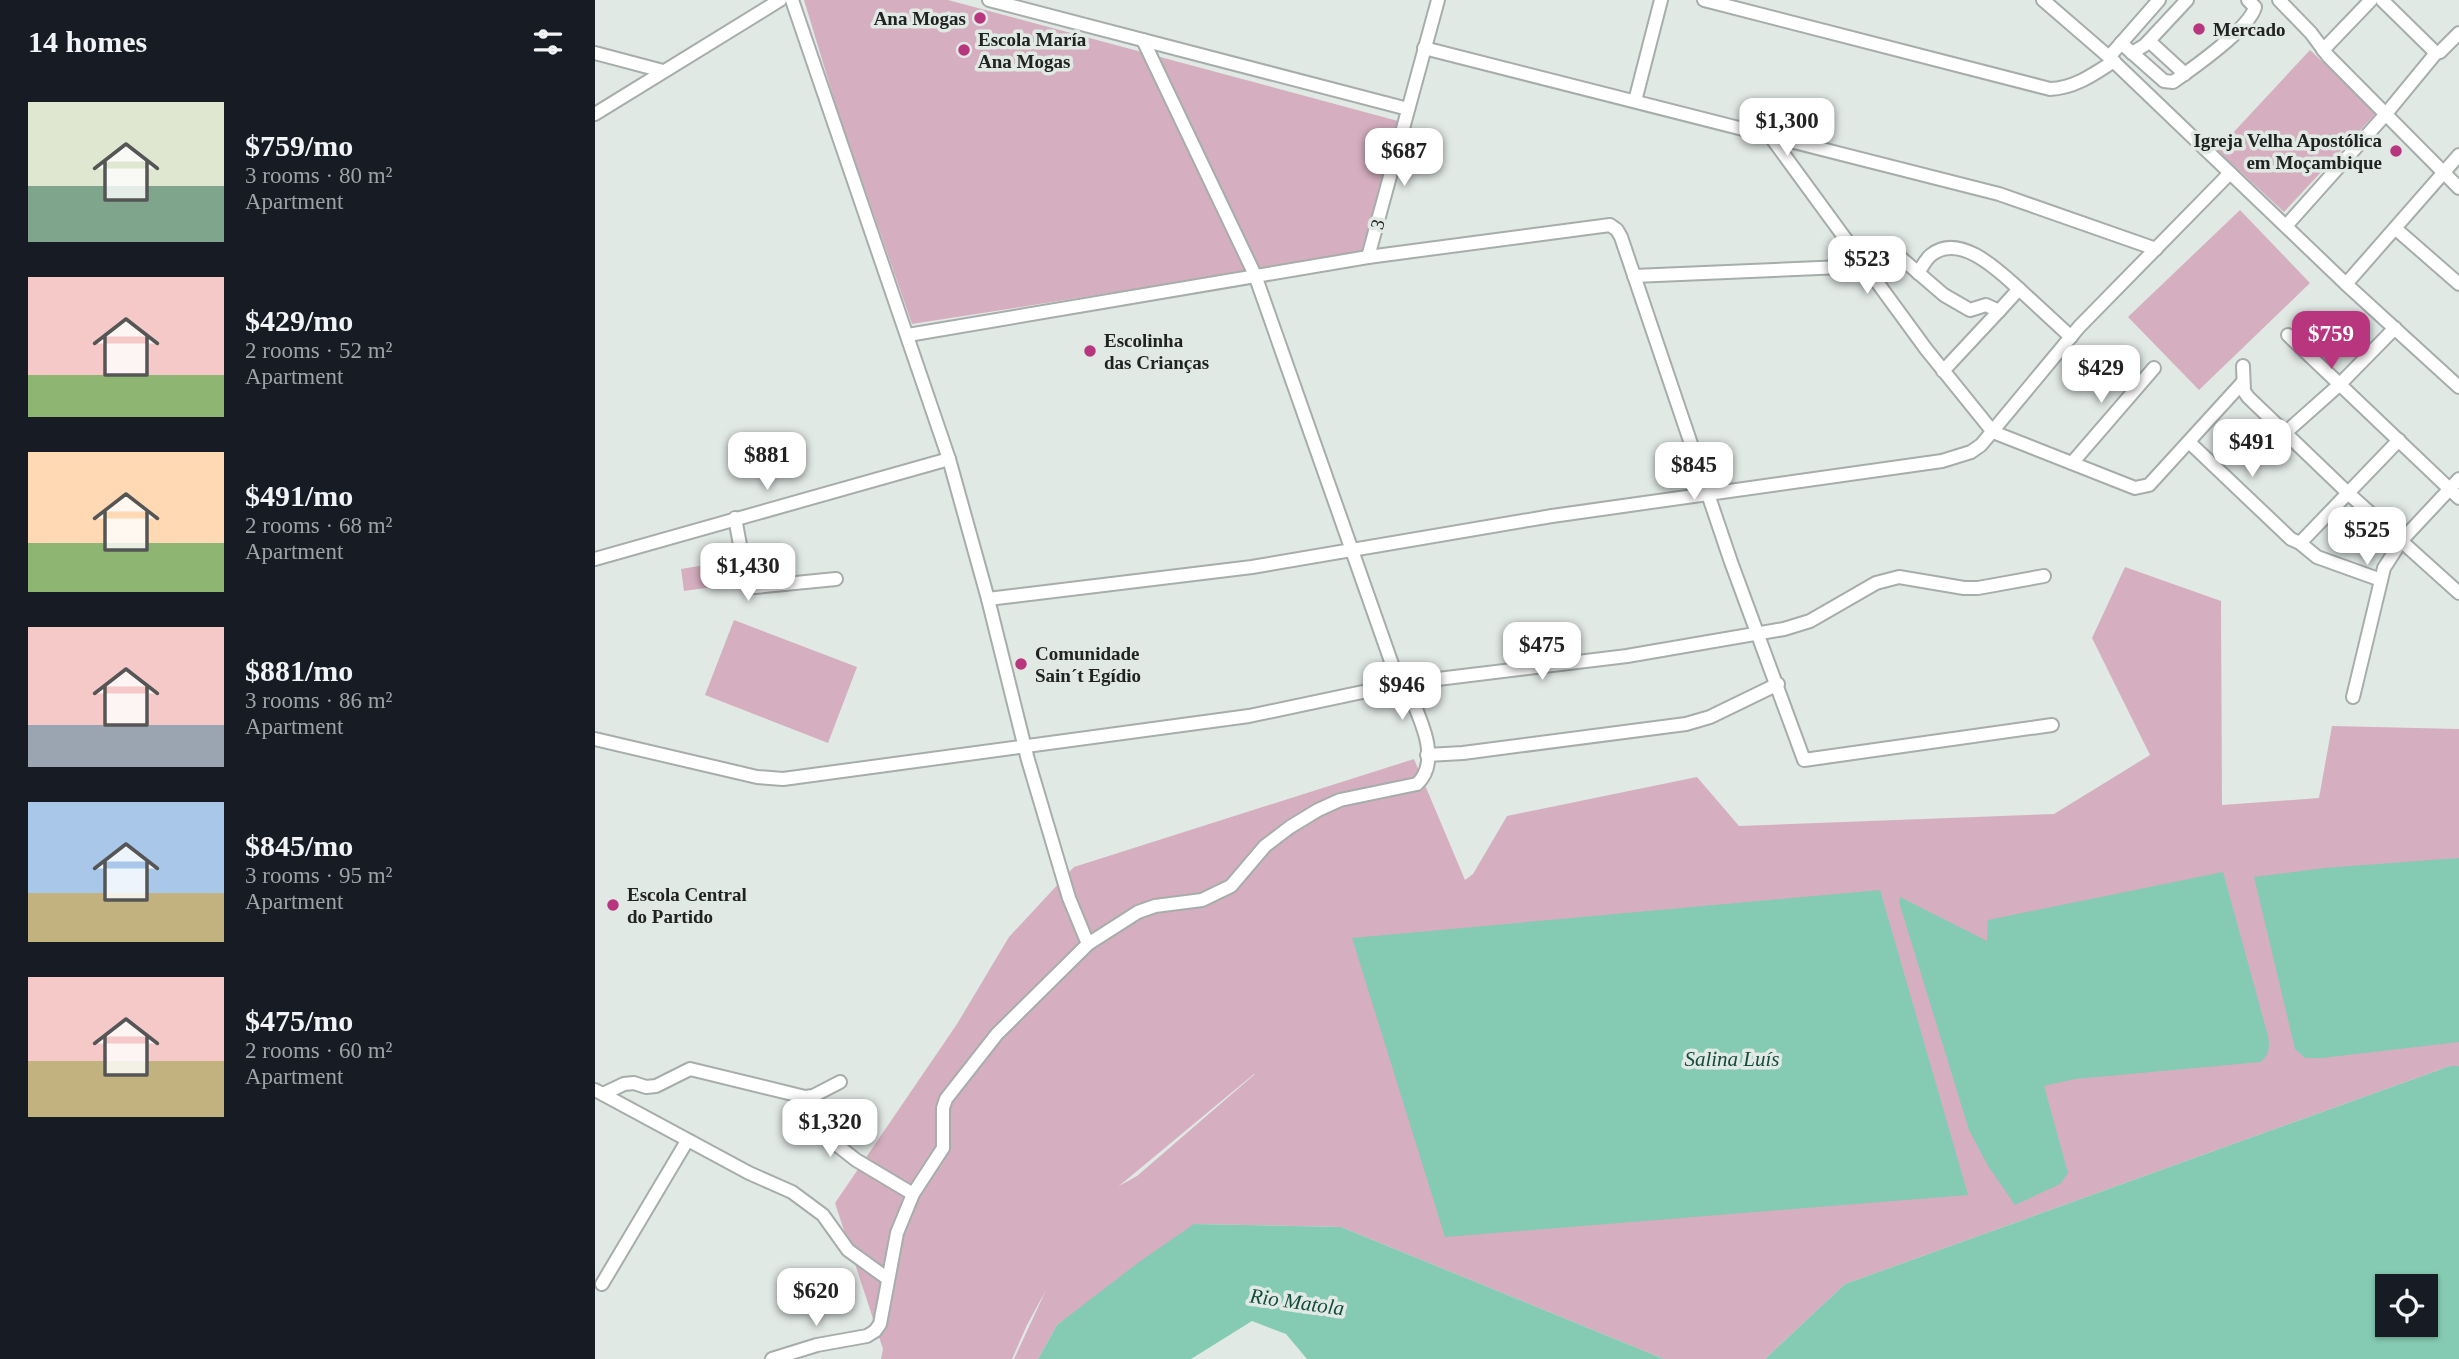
<!DOCTYPE html>
<html lang="en">
<head>
<meta charset="utf-8">
<style>
	body { margin:0; font-family:"Times New Roman",serif; background:#242831; color:#f1f3f6; height:100vh; display:flex; flex-direction:column; font-size:26px; white-space:nowrap }
	* { box-sizing:border-box; margin:0 }
	p { font-size:23px; color:#9ea1a6 }
	.icon { flex:none; width:38px; height:38px; fill:none; stroke:currentColor; stroke-width:2; stroke-linecap:round; stroke-linejoin:round }
	.map { position:relative; flex:1; overflow:hidden }
	.side { display:flex; flex-direction:column; background:#171b24; width:595px }
	.side>* { flex:none }
	.tools { position:absolute; left:1780px; top:1274px; display:grid; gap:14px }
	.tools a { display:grid; place-items:center; width:63px; height:63px; border-radius:0px; background:#171b24; box-shadow:0 2px 5px #0004; font-size:35px }
	.price { position:absolute; translate:-50% -60px; padding:0 16px; border-radius:14px; background:#fff; color:#222; font-size:23px; line-height:46px; filter:drop-shadow(0 2px 4px #0008) }
	.price::after { content:''; position:absolute; left:50%; top:42px; width:21px; height:16px; margin-left:-10px; background:inherit; clip-path:polygon(0 0,100% 0,50% 100%) }
	.price.current { background:#b8367d; color:#fff }
	ul { padding:0; list-style:none }
	li { display:flex; align-items:center; gap:21px; height:175px; padding:0 28px }
	li span { display:grid; place-items:center; flex:none; width:196px; height:140px; border-radius:0px; color:#555 }
	li>.icon { margin-inline-start:auto }
	span .icon { width:84px; height:84px; fill:#fffc; stroke-width:1 }
	li b { font-size:30px }
	h2 { display:flex; justify-content:space-between; align-items:center; height:84px; padding:0 28px; font-size:30px }
	main { display:flex; flex:1; min-height:0 }
	.map>svg:first-child { display:block }
	.green { fill:#d5afbf; fill-rule:evenodd }
	.water { fill:#85cab2; fill-rule:evenodd }
	.lines { fill:none; stroke-linecap:round; stroke-linejoin:round }
	.minor-casing { stroke:#a6adaa; stroke-width:16 }
	.minor { stroke:#fff; stroke-width:12 }
	.poi-dot { fill:#b8367d; stroke:#e1e9e5; stroke-width:2.5 }
	.labels { text-anchor:middle; stroke-width:7; stroke-linejoin:round; paint-order:stroke }
	.poi-label { font-size:19px; font-weight:bold; fill:#212322; stroke:#e1e9e5; text-anchor:start }
	.street-label { font-size:19px; fill:#212322; stroke:#e1e9e5 }
	.water-label { font-size:21px; font-style:italic; fill:#124c3c; stroke:#e1e9e5 }
</style>
</head>
<body>
<main>
<section class="side">
<h2>14 homes<svg class="icon" aria-label="filters" viewBox="0 0 24 24"><path d="M4 7h16M4 17h16"/><circle cx="9" cy="7" r="2"/><circle cx="15" cy="17" r="2"/></svg></h2>
<ul>
<li><span style="background:linear-gradient(#dfe7d0 60%,#7fa58c 0)"><svg class="icon" aria-label="home" viewBox="0 0 24 24"><path d="M3 11l9-7 9 7M6 9v11h12V9"/></svg></span><div><b>$759/mo</b><p>3 rooms · 80 m²</p><p>Apartment</p></div></li>
<li><span style="background:linear-gradient(#f6c9c9 70%,#8fb573 0)"><svg class="icon" aria-label="home" viewBox="0 0 24 24"><path d="M3 11l9-7 9 7M6 9v11h12V9"/></svg></span><div><b>$429/mo</b><p>2 rooms · 52 m²</p><p>Apartment</p></div></li>
<li><span style="background:linear-gradient(#ffd9b3 65%,#8fb573 0)"><svg class="icon" aria-label="home" viewBox="0 0 24 24"><path d="M3 11l9-7 9 7M6 9v11h12V9"/></svg></span><div><b>$491/mo</b><p>2 rooms · 68 m²</p><p>Apartment</p></div></li>
<li><span style="background:linear-gradient(#f6c9c9 70%,#9aa5b1 0)"><svg class="icon" aria-label="home" viewBox="0 0 24 24"><path d="M3 11l9-7 9 7M6 9v11h12V9"/></svg></span><div><b>$881/mo</b><p>3 rooms · 86 m²</p><p>Apartment</p></div></li>
<li><span style="background:linear-gradient(#a9c7e8 65%,#c2b280 0)"><svg class="icon" aria-label="home" viewBox="0 0 24 24"><path d="M3 11l9-7 9 7M6 9v11h12V9"/></svg></span><div><b>$845/mo</b><p>3 rooms · 95 m²</p><p>Apartment</p></div></li>
<li><span style="background:linear-gradient(#f6c9c9 60%,#c2b280 0)"><svg class="icon" aria-label="home" viewBox="0 0 24 24"><path d="M3 11l9-7 9 7M6 9v11h12V9"/></svg></span><div><b>$475/mo</b><p>2 rooms · 60 m²</p><p>Apartment</p></div></li>
</ul>
</section>
<div class="map">
<svg width="1864" height="1359" viewBox="0 0 1864 1359">
	<rect width="100%" height="100%" fill="#e1e9e5"/>
	<g class="green">
		<path d="M209 0H353L803 121 770 250 764 254 317 324 242 109Z"/>
		<path d="M1715 50 1782 112 1689 212 1622 150Z"/>
		<path d="M1645 210 1715 283 1604 390 1533 317Z"/>
		<path d="M122 563 125 586 89 591 86 569Z"/>
		<path d="M1530 567 1626 601 1627 805 1724 798 1737 726 1864 729V1066H1855L1250 1284 1170 1359H1069L746 1227 600 1224 462 1325 443 1359H419L451 1290 432 1325 417 1359H286L288 1349 240 1203 362 1024 414 937 479 867 819 759 870 880 878 874 912 816 1102 777 1144 826 1459 814 1555 755 1497 638ZM660 1074 542 1176 524 1186 659 1074Z"/>
		<path d="M139 620 262 667 233 743 110 695Z"/>
	</g>
	<g class="water">
		<path d="M1864 858V1042L1727 1058H1710L1700 1049 1659 877 1729 868Z"/>
		<path d="M1628 872 1673 1036C1675 1048 1674 1054 1666 1062L1480 1079 1449 1086 1473 1173 1465 1184 1420 1205 1393 1166 1374 1130 1304 902 1305 897 1392 941 1393 920Z"/>
		<path d="M1285 890 1373 1195 850 1237 757 938Z"/>
		<path d="M1855 1066H1864V1359H1170L1250 1284ZM1792 1286H1830V1325H1792Z"/>
		<path d="M599 1224 746 1227 1069 1359H712L691 1334 657 1321 596 1359H443L462 1325 544 1262Z"/>
	</g>
	<g class="lines">
		<g class="minor-casing">
			<g id="minor">
				<path d="M197 0 354 459 393 599 433 760 474 898 493 944"/>
				<path d="M394 0 813 109"/>
				<path d="M1109 0 1455 89C1480 88 1499 74 1519 61"/>
				<path d="M1448 0 1514 57 1751 284 1864 387"/>
				<path d="M1684 0 1716 33 1733 56 1864 188"/>
				<path d="M1787 0 1841 53 1845 52 1864 33"/>
				<path d="M548 40 660 275 804 684"/>
				<path d="M1554 41 1590 74"/>
				<path d="M1526 43 1569 81 1578 82C1597 69 1655 28 1660 7L1653 0"/>
				<path d="M829 48 1404 194 1561 249"/>
				<path d="M1728 50 1776 0"/>
				<path d="M0 53 68 71"/>
				<path d="M1537 53 1550 45 1592 0"/>
				<path d="M1514 57 1564 0"/>
				<path d="M1040 101 1066 0"/>
				<path d="M0 114 185 0"/>
				<path d="M1176 137 1331 349 1398 432 1540 488 1554 485 1648 382"/>
				<path d="M1691 226 1790 115 1841 53"/>
				<path d="M1801 229 1864 284"/>
				<path d="M773 257 843 0"/>
				<path d="M1274 271 1299 252 1349 295 1375 310 1391 305 1404 311 1348 371"/>
				<path d="M1323 273C1327 267 1331 259 1336 255 1365 232 1404 271 1424 289L1404 311"/>
				<path d="M1039 276 1271 266"/>
				<path d="M1751 284 1864 155"/>
				<path d="M1424 289 1476 337"/>
				<path d="M313 335 773 257 1015 225 1022 230 1026 237 1136 562 1209 760 1457 725"/>
				<path d="M1693 335 1864 498"/>
				<path d="M1648 366 1649 391 1653 397 1754 494 1864 593"/>
				<path d="M1690 433 1744 385 1800 328"/>
				<path d="M1594 442 1696 539 1705 543 1722 557 1786 580"/>
				<path d="M1477 463 1559 368"/>
				<path d="M140 518 151 577 160 587 241 579"/>
				<path d="M1705 543 1804 440"/>
				<path d="M0 559 354 459"/>
				<path d="M393 599 657 567 957 516 1347 461 1376 452 1386 445 1484 327 1635 173"/>
				<path d="M1758 697 1789 568 1807 540 1864 479"/>
				<path d="M0 739 162 777 188 779 654 716 810 683 1032 656 1189 629 1215 621 1281 583 1304 577 1369 588H1383L1449 576"/>
				<path d="M832 755 868 753 1091 724 1115 717 1183 684"/>
				<path d="M0 1090 154 1173 197 1192 228 1215 253 1250 293 1279"/>
				<path d="M8 1094 29 1084 39 1083 51 1087 61 1086 95 1069 210 1097 218 1096 245 1082"/>
				<path d="M218 1096 210 1120 261 1160 318 1194"/>
				<path d="M7 1284 92 1141"/>
				<path d="M177 1359 222 1345 272 1336 280 1331 285 1324 302 1233 318 1194 348 1148V1108L351 1099 402 1034 493 944 543 912 560 906 607 900 636 886 670 846 695 827 723 810 745 800 822 784C849 759 821 711 810 683"/>
			</g>
		</g>
		<use href="#minor" class="minor"/>
	</g>
	<g class="poi-dot">
		<circle cx="385" cy="18" r="7"/>
		<circle cx="1604" cy="29" r="7"/>
		<circle cx="369" cy="50" r="7"/>
		<circle cx="1801" cy="151" r="7"/>
		<circle cx="495" cy="351" r="7"/>
		<circle cx="426" cy="664" r="7"/>
		<circle cx="18" cy="905" r="7"/>
	</g>
	<g class="labels">
		<g class="poi-label">
			<text x="371" y="25" text-anchor="end">Ana Mogas</text>
			<text x="1618" y="36">Mercado</text>
			<text x="383" y="46">Escola María<tspan x="383" dy="22">Ana Mogas</tspan></text>
			<text x="1787" y="147" text-anchor="end">Igreja Velha Apostólica<tspan x="1787" dy="22">em Moçambique</tspan></text>
			<text x="509" y="347">Escolinha<tspan x="509" dy="22">das Crianças</tspan></text>
			<text x="440" y="660">Comunidade<tspan x="440" dy="22">Sain´t Egídio</tspan></text>
			<text x="32" y="901">Escola Central<tspan x="32" dy="22">do Partido</tspan></text>
		</g>
		<g class="street-label">
			<text transform="translate(782 224) rotate(-75)" y="7">3</text>
		</g>
		<g class="water-label">
			<text x="1137" y="1066">Salina Luís</text>
			<text transform="translate(702 1302) rotate(8)" y="7">Rio Matola</text>
		</g>
	</g>
</svg>
<div class="tools">
<a><svg class="icon" aria-label="locate" viewBox="0 0 24 24"><circle cx="12" cy="12" r="6"/><path d="M12 2v4M12 18v4M2 12h4M18 12h4"/></svg></a>
</div>
<b class="price" style="left:1192px;top:158px">$1,300</b>
<b class="price" style="left:809px;top:188px">$687</b>
<b class="price" style="left:1272px;top:296px">$523</b>
<b class="price current" style="left:1736px;top:371px">$759</b>
<b class="price" style="left:1506px;top:405px">$429</b>
<b class="price" style="left:1657px;top:479px">$491</b>
<b class="price" style="left:172px;top:492px">$881</b>
<b class="price" style="left:1099px;top:502px">$845</b>
<b class="price" style="left:1772px;top:567px">$525</b>
<b class="price" style="left:153px;top:603px">$1,430</b>
<b class="price" style="left:947px;top:682px">$475</b>
<b class="price" style="left:807px;top:722px">$946</b>
<b class="price" style="left:235px;top:1159px">$1,320</b>
<b class="price" style="left:221px;top:1328px">$620</b>
</div>
</main>
</body>
</html>
